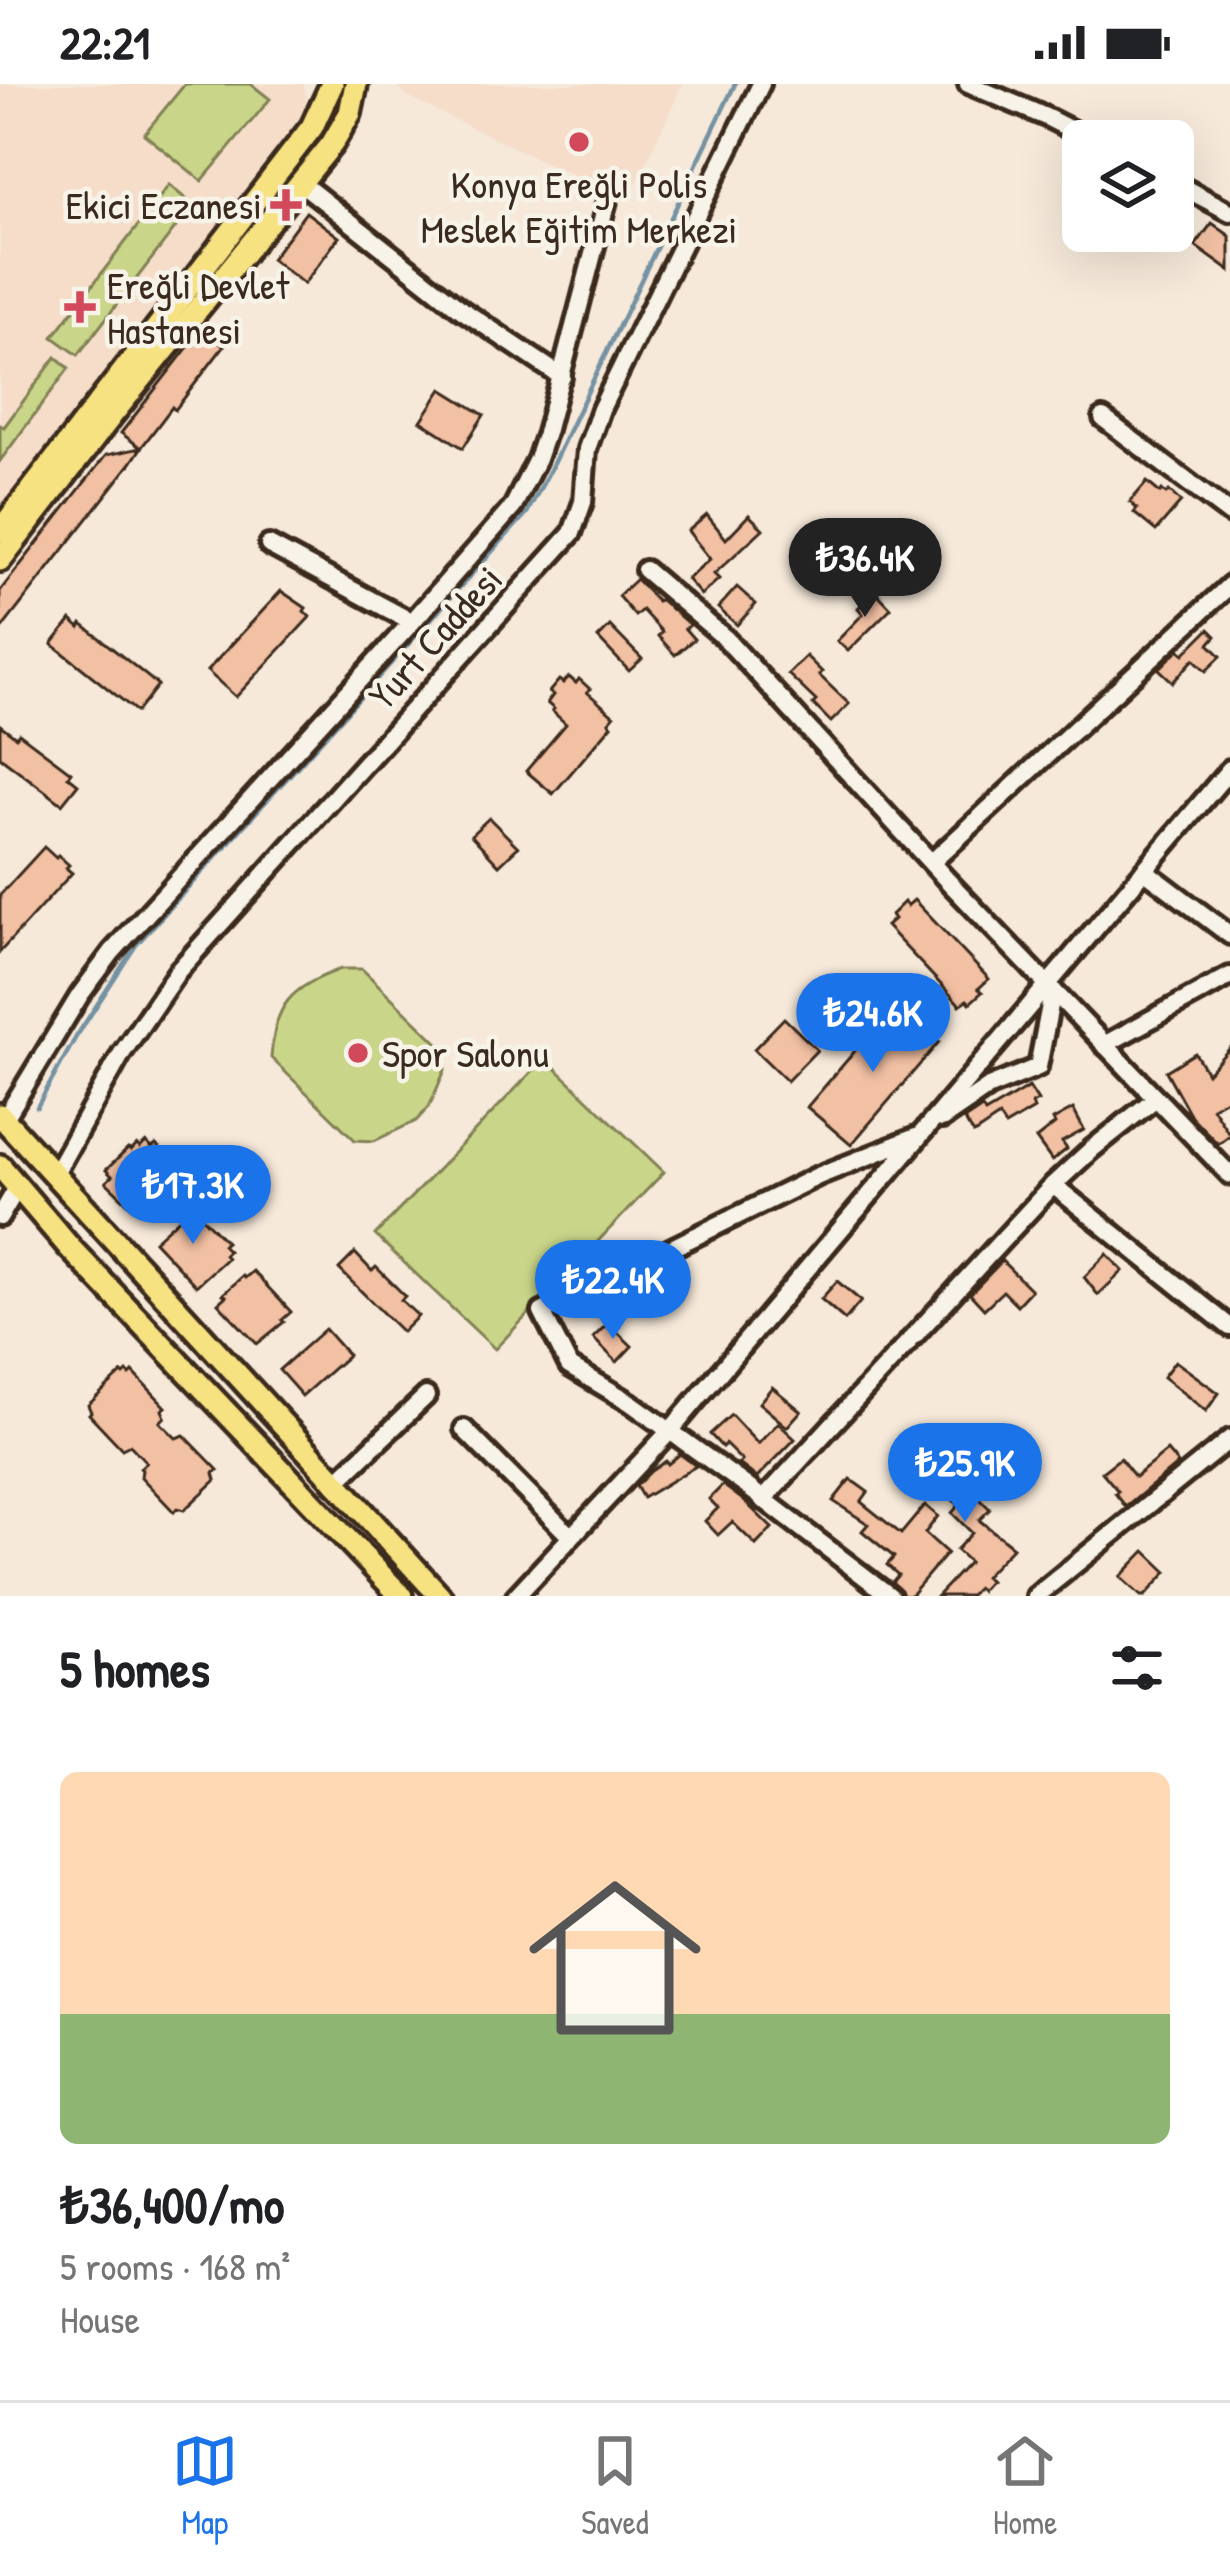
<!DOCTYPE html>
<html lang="en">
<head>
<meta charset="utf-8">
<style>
	body { margin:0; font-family:"Patrick Hand",sans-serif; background:#f2f2f2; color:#202124; height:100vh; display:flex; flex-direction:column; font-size:45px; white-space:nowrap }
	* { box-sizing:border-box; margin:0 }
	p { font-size:39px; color:#757577 }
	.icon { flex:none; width:66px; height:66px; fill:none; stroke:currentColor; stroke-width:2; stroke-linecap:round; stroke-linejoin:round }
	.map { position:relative; height:1512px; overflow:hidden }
	.drawer { display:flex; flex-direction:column; background:#fff; flex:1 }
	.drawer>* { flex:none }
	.tools { position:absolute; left:1062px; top:36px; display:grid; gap:24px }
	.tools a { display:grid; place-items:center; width:132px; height:132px; border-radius:18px; background:#fff; box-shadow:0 12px 48px #0002; font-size:60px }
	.price { position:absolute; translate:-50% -102px; padding:0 27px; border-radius:42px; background:#1a73e8; color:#fff; font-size:39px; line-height:78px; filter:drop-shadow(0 3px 6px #0008) }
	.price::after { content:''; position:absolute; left:50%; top:72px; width:36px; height:27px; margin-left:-18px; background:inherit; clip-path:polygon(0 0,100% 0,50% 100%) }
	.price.current { background:#222; color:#fff }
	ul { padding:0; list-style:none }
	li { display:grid; align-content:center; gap:24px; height:636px; padding:0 60px }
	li+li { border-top:3px solid #e0e0e0 }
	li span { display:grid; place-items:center; height:372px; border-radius:18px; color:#555 }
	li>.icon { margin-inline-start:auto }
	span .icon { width:216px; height:216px; fill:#fffc; stroke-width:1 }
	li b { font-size:51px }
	h2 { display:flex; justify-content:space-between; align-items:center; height:144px; padding:0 60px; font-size:51px }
	.status { display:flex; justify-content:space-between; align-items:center; height:84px; padding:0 60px; background:#fff; direction:ltr }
	.status svg { height:33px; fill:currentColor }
	.dock { display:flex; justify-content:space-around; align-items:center; height:168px; border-top:3px solid #e0e0e0; background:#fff; font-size:33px; color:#757577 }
	.dock a { display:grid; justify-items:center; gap:6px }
	.dock .current { color:#1a73e8 }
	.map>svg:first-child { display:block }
	.built { fill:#f5ddca }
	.green { fill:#c9d689; stroke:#828054; stroke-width:3 }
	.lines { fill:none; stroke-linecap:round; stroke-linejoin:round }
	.stream { stroke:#7592a3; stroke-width:4.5 }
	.building { fill:#f2c0a3; stroke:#3b2a1e; stroke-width:3 }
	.minor-casing { stroke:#3b2a1e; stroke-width:26 }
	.major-casing { stroke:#3b2a1e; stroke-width:30 }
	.minor { stroke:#f7f3e8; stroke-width:16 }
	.major { stroke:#f6e281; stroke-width:21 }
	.poi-dot { fill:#d1495b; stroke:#f7f3e8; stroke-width:4.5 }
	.labels { text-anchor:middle; stroke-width:9; stroke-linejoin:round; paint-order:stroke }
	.poi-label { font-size:39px; fill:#3b2a1e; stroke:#f7f3e8; text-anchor:start }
	.street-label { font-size:39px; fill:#3b2a1e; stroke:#f7f3e8 }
</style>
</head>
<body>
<div class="status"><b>22:21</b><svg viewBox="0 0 49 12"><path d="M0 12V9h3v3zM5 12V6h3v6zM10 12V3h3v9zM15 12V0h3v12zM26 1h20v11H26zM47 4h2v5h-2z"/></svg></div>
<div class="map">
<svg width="1230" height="1512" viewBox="0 0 1230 1512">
	<rect width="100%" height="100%" fill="#f6e9da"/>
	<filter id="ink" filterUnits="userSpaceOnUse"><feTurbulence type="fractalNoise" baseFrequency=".00833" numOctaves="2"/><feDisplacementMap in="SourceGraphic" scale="24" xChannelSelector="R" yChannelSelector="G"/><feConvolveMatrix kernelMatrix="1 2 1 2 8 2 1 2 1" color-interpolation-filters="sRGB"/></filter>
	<g filter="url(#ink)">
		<g class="built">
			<path d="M0 0H304L306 13 304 32 295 51 0 429Z"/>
			<path d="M395 0H683L629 115 597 103 407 13Z"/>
		</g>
		<g class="green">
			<path d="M185 0H251L270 15 202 97 144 50Z"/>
			<path d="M169 101 193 121 78 271 53 253Z"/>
			<path d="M56 273 69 284 0 377V341L4 343Z"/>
			<path d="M341 885H362L443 964 445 986 429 1023 416 1037 374 1057 355 1056 271 974C275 919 290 904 341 885Z"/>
			<path d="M545 974 664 1088 495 1265 375 1151Z"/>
		</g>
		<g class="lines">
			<path class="stream" d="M37 1023 76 953 136 861 527 429 550 386 735 0"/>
		</g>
		<g class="building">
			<path d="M306 128 339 153 304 200 271 175Z"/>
			<path d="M1212 139 1230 152V187L1195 162Z"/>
			<path d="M212 253 224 262 175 326 172 323 141 364 121 349 195 254Z"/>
			<path d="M442 305 484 331 463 364 421 337Z"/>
			<path d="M141 364 131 379 0 547V507L106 371Z"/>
			<path d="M1147 398 1160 409 1162 406 1166 410 1169 407 1181 418 1156 447 1134 429 1137 425 1130 418Z"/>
			<path d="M707 431 726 455 749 431 763 445 714 490 719 495 701 511 687 495 710 475 688 447Z"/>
			<path d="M636 495 657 517 660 515 690 541 685 545 694 555 675 571 658 552 662 548 642 526 635 532 618 512Z"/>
			<path d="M737 503 756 520 737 541 718 524Z"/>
			<path d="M281 507 306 524 304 527 310 533 236 613 207 587Z"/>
			<path d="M875 507 891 524 848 567 837 557 863 530 858 524Z"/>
			<path d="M71 536 80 544 82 540 158 601 137 628 52 560Z"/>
			<path d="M610 542 642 575 629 587 598 554Z"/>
			<path d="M1209 545 1216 552 1209 560 1221 572 1206 587 1194 575 1173 598 1159 585 1179 565 1184 570Z"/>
			<path d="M806 572 822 588 819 591 849 620 831 638 813 620 816 617 788 590Z"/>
			<path d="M569 593 576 599 579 595 590 605 587 608 614 632 609 638 612 641 553 710 526 687 566 640 552 627 554 625 547 619 553 611 549 608 559 596 563 599Z"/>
			<path d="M0 641 16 653 19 649 71 688 68 692 78 700 62 720 0 673Z"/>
			<path d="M489 734 518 763 499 781 471 751Z"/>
			<path d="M44 763 56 774 58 771 69 781 66 784 72 789 0 868V811Z"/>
			<path d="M914 816 989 895 978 905 982 908 970 919 967 916 960 921 886 842 894 835 891 831 904 818 907 822Z"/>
			<path d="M895 920 939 958 851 1061 807 1023Z"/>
			<path d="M784 934 817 966 787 997 754 965Z"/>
			<path d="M1230 964V1013L1212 1023 1230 1051 1218 1060 1191 1032 1166 987 1195 969 1207 989Z"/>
			<path d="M1029 1003 1038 1017 1032 1020 1034 1025 1005 1042 999 1033 974 1050 964 1036 982 1024 985 1029Z"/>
			<path d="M1073 1025 1084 1046 1062 1058 1067 1065 1052 1077 1036 1055 1055 1040 1053 1036Z"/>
			<path d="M146 1058 152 1064 156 1061 166 1071 162 1074 168 1079 162 1086 165 1089 159 1095 167 1103 146 1124 140 1119 134 1125 106 1098 112 1092 106 1086 128 1065 131 1067 137 1061 140 1064Z"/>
			<path d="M192 1128 199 1136 202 1133 226 1158 222 1161 228 1167 224 1171 227 1174 196 1202 154 1157 185 1129 188 1132Z"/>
			<path d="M355 1169 372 1187 376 1183 405 1212 401 1216 418 1232 402 1248 339 1185Z"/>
			<path d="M1107 1170 1123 1187 1098 1211 1084 1193Z"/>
			<path d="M1002 1177 1031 1206 1017 1221 1003 1207 984 1225 970 1210Z"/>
			<path d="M253 1187 291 1228 282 1236 284 1238 257 1260 218 1219 226 1212 223 1210 243 1192 245 1194Z"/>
			<path d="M837 1197 861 1217 845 1236 821 1215Z"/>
			<path d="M608 1239 632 1262 617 1278 593 1254Z"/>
			<path d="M325 1245 348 1271 302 1312 279 1286Z"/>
			<path d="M1175 1277 1219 1309 1206 1327 1163 1293Z"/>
			<path d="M127 1288 130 1291 133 1288 166 1323 162 1326 165 1333 160 1338 176 1354 184 1351 218 1386 214 1389 216 1396 184 1426 177 1424 174 1428 141 1393 142 1386 140 1384 146 1378 130 1361 122 1365 89 1330 91 1328 88 1321 122 1289 124 1291Z"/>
			<path d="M772 1303 801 1327 787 1343 759 1319Z"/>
			<path d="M731 1331 758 1360 778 1339 795 1355 757 1394 739 1380 742 1377 725 1360 722 1363 710 1350Z"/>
			<path d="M930 1361 973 1398 968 1403 990 1425 979 1436 1013 1463 984 1493 989 1497 980 1507 977 1504 969 1512H937L969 1478 956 1466 972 1449 952 1429 959 1421 913 1381Z"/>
			<path d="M1167 1367 1178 1380 1126 1423 1115 1409 1118 1407 1102 1388 1120 1374 1135 1393Z"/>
			<path d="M680 1370 696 1382 643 1414 636 1402 651 1387 666 1377 668 1380Z"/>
			<path d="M850 1395 868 1408 861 1418 901 1450 925 1421 938 1432 925 1449 947 1469 910 1512H903L901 1506 892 1498 898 1491 887 1481 894 1473 862 1447 868 1440 833 1417Z"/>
			<path d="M723 1401 743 1416 772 1444 756 1461 732 1438 718 1451 705 1437 718 1424 709 1415Z"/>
			<path d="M1145 1467 1167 1488 1145 1512H1141L1120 1493Z"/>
		</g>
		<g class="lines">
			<g class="minor-casing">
				<g id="minor">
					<path d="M968 0 1046 33 1093 57"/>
					<path d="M1173 98 1230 128"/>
					<path d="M301 99 462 226 562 293"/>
					<path d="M1103 334 1230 430"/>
					<path d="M269 461 412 538"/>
					<path d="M645 486 725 554 946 795 1230 1091"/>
					<path d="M932 778 1230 501"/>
					<path d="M1144 786 1230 851"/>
					<path d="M1104 961 1230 892"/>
					<path d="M942 1035 989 1003 1038 983 1053 906"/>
					<path d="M4 1036 80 911 112 868 412 538 513 423 537 375 546 349 609 109"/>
					<path d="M54 1091 122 969 178 887 572 449 583 418 587 365 601 325 761 0"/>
					<path d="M1053 1101 1230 1243"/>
					<path d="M0 1133 18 1102"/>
					<path d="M464 1345 571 1453"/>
					<path d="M334 1400 426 1312"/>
					<path d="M763 1416 1053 1101 1092 1065 1156 1014"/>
					<path d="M516 1512 670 1347 1230 685"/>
					<path d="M890 1512 745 1401 631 1319 569 1282 542 1228 818 1092 916 1053"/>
					<path d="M1036 1512 1230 1355"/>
				</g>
			</g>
			<g class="major-casing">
				<g id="major">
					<path d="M0 447 312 43 332 0"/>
					<path d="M0 476 111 332 332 60 350 29 356 0"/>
					<path d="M0 1031 440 1512"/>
					<path d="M0 1082 70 1164 401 1512"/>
				</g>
			</g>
			<use href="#minor" class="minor"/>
			<use href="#major" class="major"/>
		</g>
	</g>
	<g class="poi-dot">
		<circle cx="579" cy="58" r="12"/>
		<path d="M280 103h12v12h12v12h-12v12h-12v-12h-12v-12h12z"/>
		<path d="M74 205h12v12h12v12h-12v12h-12v-12h-12v-12h12z"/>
		<circle cx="358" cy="969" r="12"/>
	</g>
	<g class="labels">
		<g class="poi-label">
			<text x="579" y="114" text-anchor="middle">Konya Ereğli Polis<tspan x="579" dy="45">Meslek Eğitim Merkezi</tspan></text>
			<text x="262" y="135" text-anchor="end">Ekici Eczanesi</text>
			<text x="107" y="215">Ereğli Devlet<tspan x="107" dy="45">Hastanesi</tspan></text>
			<text x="382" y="983">Spor Salonu</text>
		</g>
		<g class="street-label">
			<text transform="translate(435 553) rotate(-48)" y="14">Yurt Caddesi</text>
		</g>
	</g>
</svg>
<div class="tools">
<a><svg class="icon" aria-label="layers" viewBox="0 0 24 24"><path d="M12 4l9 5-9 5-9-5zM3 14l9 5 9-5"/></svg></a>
</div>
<b class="price current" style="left:865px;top:536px">₺36.4K</b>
<b class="price" style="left:873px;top:991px">₺24.6K</b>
<b class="price" style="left:193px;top:1163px">₺17.3K</b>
<b class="price" style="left:613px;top:1258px">₺22.4K</b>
<b class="price" style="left:965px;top:1441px">₺25.9K</b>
</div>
<section class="drawer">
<h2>5 homes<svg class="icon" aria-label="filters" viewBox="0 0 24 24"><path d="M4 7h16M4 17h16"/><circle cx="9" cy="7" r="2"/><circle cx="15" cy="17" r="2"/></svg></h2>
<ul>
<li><span style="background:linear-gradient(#ffd9b3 65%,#8fb573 0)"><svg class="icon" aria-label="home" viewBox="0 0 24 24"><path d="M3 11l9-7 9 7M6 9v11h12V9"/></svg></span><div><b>₺36,400/mo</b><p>5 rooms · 168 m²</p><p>House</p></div></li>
</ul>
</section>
<nav class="dock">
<a class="current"><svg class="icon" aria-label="map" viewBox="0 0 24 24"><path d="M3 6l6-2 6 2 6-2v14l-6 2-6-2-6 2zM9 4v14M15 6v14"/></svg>Map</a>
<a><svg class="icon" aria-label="saved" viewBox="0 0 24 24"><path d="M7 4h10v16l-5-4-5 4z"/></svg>Saved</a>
<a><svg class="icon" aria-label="home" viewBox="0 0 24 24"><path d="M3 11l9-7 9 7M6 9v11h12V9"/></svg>Home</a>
</nav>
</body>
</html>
